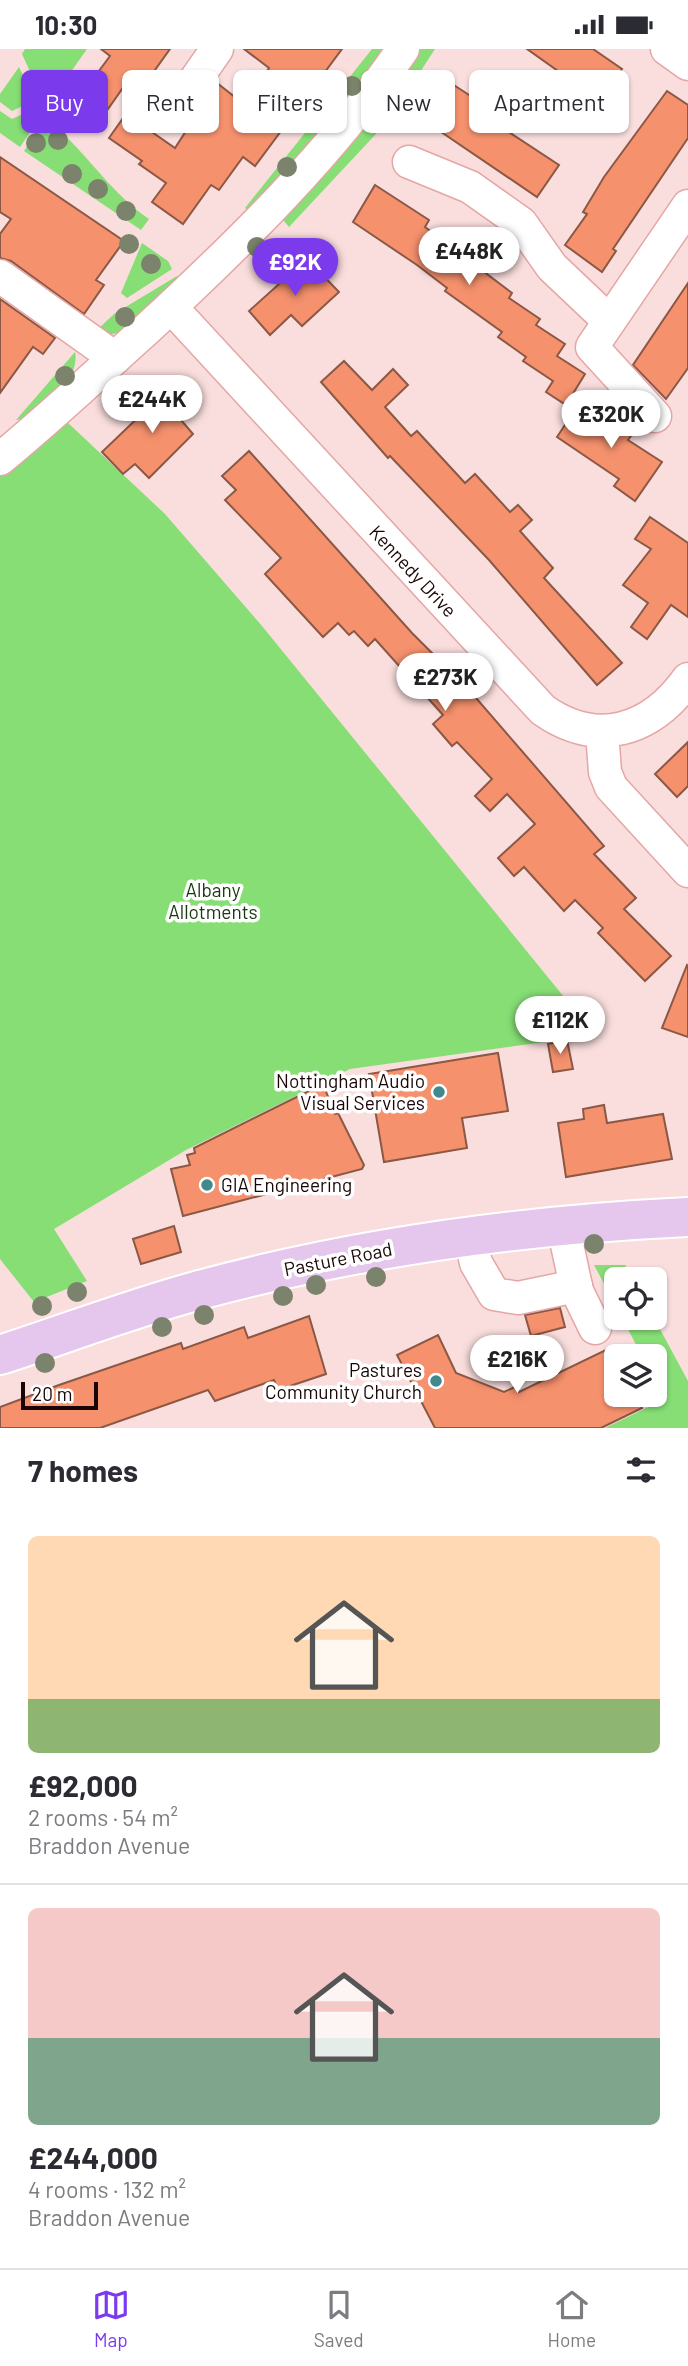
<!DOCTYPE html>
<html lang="en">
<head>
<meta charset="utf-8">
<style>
	body { margin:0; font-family:Barlow,sans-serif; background:#f7f7f7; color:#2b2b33; height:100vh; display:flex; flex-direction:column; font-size:26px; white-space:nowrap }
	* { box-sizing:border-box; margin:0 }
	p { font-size:23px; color:#7c7c81 }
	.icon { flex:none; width:38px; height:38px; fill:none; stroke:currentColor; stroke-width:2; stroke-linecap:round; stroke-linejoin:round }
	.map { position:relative; height:1379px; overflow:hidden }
	.panel { display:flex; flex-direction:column; background:#fff; flex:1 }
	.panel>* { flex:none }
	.guide { position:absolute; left:21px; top:21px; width:648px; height:63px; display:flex; gap:14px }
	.buttons { position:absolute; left:604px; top:1218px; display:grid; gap:14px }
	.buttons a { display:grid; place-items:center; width:63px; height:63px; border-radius:10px; background:#fff; box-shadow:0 2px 5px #0004; font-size:35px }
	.scale { position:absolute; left:21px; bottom:18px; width:77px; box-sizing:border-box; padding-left:7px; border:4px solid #190505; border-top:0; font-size:19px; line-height:24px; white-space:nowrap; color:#190505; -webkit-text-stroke:5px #fff; paint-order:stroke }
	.price { position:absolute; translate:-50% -60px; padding:0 16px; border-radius:24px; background:#fff; color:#222; font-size:23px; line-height:46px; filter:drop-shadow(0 2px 4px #0008) }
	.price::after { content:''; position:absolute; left:50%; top:42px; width:21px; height:16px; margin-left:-10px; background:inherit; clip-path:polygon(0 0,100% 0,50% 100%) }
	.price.active { background:#7c3aed; color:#fff }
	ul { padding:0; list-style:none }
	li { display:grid; align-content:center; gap:14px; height:371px; padding:0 28px }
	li+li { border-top:2px solid #e1e1e2 }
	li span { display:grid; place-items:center; height:217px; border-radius:10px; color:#555 }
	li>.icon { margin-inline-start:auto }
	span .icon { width:126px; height:126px; fill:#fffc; stroke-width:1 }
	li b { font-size:30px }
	h2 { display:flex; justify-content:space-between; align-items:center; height:84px; padding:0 28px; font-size:30px }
	.chip { padding:0 24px; border-radius:10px; background:#fff; box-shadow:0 2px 5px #0004; font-size:24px; line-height:63px }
	.chip.active { background:#7c3aed; color:#fff }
	.status { display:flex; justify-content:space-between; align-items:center; height:49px; padding:0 35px; background:#fff; direction:ltr }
	.status svg { height:19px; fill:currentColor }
	.tabs { display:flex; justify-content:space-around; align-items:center; height:98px; border-top:2px solid #e1e1e2; background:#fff; font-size:19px; color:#7c7c81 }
	.tabs a { display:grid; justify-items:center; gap:4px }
	.tabs .active { color:#7c3aed }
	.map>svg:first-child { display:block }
	.green { fill:#86de75 }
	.building { fill:#f5916d; stroke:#8c5846; stroke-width:2 }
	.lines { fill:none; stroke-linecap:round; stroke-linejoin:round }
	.minor-casing { stroke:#e5a6a5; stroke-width:35 }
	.major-casing { stroke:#fff; stroke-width:42 }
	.minor { stroke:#fff; stroke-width:32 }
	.major { stroke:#e5c6ec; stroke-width:38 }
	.tree { fill:#7c836c }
	.poi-dot { fill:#41898d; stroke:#fff; stroke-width:2.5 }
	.labels { text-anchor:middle; stroke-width:7; stroke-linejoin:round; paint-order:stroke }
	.street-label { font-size:19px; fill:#190505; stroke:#fff }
	.park-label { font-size:19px; fill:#163910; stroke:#fff }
	.poi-label { font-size:19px; fill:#190505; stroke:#fff; text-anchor:end }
</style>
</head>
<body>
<div class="status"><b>10:30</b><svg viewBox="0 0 49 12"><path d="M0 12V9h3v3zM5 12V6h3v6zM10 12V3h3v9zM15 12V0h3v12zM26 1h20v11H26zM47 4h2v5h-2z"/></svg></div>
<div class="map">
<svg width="688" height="1379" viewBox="0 0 688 1379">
	<rect width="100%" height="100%" fill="#f9dedd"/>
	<g class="green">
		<path d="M25 0H87L46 58 22 5Z"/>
		<path d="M372 0H388L328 78 251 161H247L245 159Z"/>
		<path d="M418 0H435L389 71 289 178 279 166Z"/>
		<path d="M19 18 35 51 12 62 0 53V45Z"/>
		<path d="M40 57 43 65 20 98 0 84V62L12 70Z"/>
		<path d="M46 70C84 99 109 143 149 170L141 181 24 102Z"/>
		<path d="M142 194 168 212 172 220 127 249 121 244Z"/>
		<path d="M177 227 181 232 124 282 109 286 97 281 114 265Z"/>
		<path d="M75 303C81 330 40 369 16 371Z"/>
		<path d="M66 372 165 465 262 577 595 986 350 1020 186 1101 54 1180 87 1232 34 1253 0 1210V427Z"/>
		<path d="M594 1216H625L633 1230H616V1257Z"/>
		<path d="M622 1269H654L688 1332V1379H605L665 1350 655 1330 654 1307H642Z"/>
	</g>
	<g class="building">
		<path d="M101 0H170L147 32 134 23 101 70 76 53 110 7Z"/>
		<path d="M244 0H342L255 117 243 108 219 141 211 136 183 175 152 153 166 134 139 115 142 112 109 89 126 65 175 99 217 34 245 56 269 19Z"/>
		<path d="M527 0H593L622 20 599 51Z"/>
		<path d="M446 31 500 66 495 74 559 116 537 148 422 70Z"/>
		<path d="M667 42 688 56V89L613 200 616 202 602 223 565 196 587 165 583 163 604 128Z"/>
		<path d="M0 108 124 192 96 231 104 236 84 265 11 212 0 209V185L11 170 0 163Z"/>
		<path d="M375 136 429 171 425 178 512 244 509 249 540 270 536 276 565 295 557 307 585 325 566 356 546 343 553 332 523 312 526 308 498 288 502 283 445 242 447 239 417 216 353 173Z"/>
		<path d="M307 210 339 243 302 277 291 266 270 286 249 262Z"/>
		<path d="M688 234V319L666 350 633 316Z"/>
		<path d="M0 250 55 289 43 305 33 298 0 344Z"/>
		<path d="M344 312 372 341 393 320 408 336 385 358 411 387 417 382 465 434 475 425 510 463 518 456 532 471 520 482 553 519 544 529 622 614 597 636 489 511 390 407 388 409 321 333Z"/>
		<path d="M172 336 193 360 181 371 193 385 149 429 135 415 123 425 102 403Z"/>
		<path d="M579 355 607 375 612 368 634 383 628 391 662 413 635 452 614 437 619 430 557 388Z"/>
		<path d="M249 402 412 584 470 642 604 797 594 805 636 849 624 860 671 907 645 932 598 884 603 879 575 851 564 862 524 818 514 827 498 809 535 775 507 745 490 762 475 747 492 730 457 693 452 697 433 675 443 666 375 590 368 597 354 582 349 586 338 574 323 588 265 525 281 509 225 451 236 441 222 427Z"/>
		<path d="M650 468 688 494V568L671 556 647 590 631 578 648 554 623 536 651 500 635 490Z"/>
		<path d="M688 693V737L677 748 655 725Z"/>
		<path d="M687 916 688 917V988L662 979Z"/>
		<path d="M567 991 573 1020 553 1023 548 995Z"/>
		<path d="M498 1004 508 1062 462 1069 467 1099 384 1113 369 1025Z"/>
		<path d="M323 1035 335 1065 338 1064 364 1116 362 1120 183 1167 171 1120 190 1116 187 1106 195 1104 194 1099Z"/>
		<path d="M604 1056 607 1074 663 1065 672 1110 566 1128 558 1074 584 1070 583 1060Z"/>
		<path d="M174 1177 181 1203 141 1215 133 1190Z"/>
		<path d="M560 1259 565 1278 531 1287 525 1266Z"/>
		<path d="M309 1267 326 1325 278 1341 274 1331 215 1352 208 1341 100 1379H0V1358L59 1336 181 1294 183 1300 244 1278 248 1289Z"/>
		<path d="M438 1286 456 1324 504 1343 517 1337 519 1343 612 1298 617 1307 616 1346H635L642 1359 601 1379H435L397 1306Z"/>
	</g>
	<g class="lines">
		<g class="minor-casing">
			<g id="minor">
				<path d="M667 0 688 15"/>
				<path d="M189 40 217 0"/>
				<path d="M409 113 470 138 521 174 552 218 609 272"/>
				<path d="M0 227 115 309"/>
				<path d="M171 258 543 661C597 699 651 682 688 630"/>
				<path d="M655 367 592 298 688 157"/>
				<path d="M0 410C51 368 99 323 148 279 240 194 332 104 403 0"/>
				<path d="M602 683 605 723 611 738 688 822"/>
				<path d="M563 1177 577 1242 595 1279"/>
				<path d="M470 1187 476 1214 494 1245 518 1249 576 1237"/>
			</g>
		</g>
		<g class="major-casing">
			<path id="major" d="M0 1306C65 1285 130 1260 196 1242 357 1198 522 1176 688 1168"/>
		</g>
		<use href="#minor" class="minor"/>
		<use href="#major" class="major"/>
	</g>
	<g class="tree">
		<circle cx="352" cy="37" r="10"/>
		<circle cx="62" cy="52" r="10"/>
		<circle cx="58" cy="91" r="10"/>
		<circle cx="36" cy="94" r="10"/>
		<circle cx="287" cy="118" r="10"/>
		<circle cx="72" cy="125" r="10"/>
		<circle cx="98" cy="140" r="10"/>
		<circle cx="126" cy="162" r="10"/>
		<circle cx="129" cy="195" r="10"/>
		<circle cx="257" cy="198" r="10"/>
		<circle cx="151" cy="215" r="10"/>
		<circle cx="125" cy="268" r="10"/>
		<circle cx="65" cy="327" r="10"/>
		<circle cx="594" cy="1195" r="10"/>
		<circle cx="376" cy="1228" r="10"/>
		<circle cx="316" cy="1236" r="10"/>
		<circle cx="77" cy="1243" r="10"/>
		<circle cx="283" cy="1247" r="10"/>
		<circle cx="42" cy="1257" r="10"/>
		<circle cx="204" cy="1266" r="10"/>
		<circle cx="162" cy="1278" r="10"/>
		<circle cx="45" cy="1314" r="10"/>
	</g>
	<g class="poi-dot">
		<circle cx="439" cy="1043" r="7"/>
		<circle cx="207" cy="1136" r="7"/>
		<circle cx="436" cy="1332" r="7"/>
	</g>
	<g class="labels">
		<g class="street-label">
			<text transform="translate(413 522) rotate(47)" y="7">Kennedy Drive</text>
			<text transform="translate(338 1210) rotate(-11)" y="7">Pasture Road</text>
		</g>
		<g class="park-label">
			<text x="213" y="848">Albany<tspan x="213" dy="22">Allotments</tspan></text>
		</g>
		<g class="poi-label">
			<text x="425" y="1039">Nottingham Audio<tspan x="425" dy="22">Visual Services</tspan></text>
			<text x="221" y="1143" text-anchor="start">GIA Engineering</text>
			<text x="422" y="1328">Pastures<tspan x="422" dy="22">Community Church</tspan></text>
		</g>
	</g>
</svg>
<div class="buttons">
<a><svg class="icon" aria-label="locate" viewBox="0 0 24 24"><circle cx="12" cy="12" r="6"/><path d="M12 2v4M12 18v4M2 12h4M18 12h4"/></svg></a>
<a><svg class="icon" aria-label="layers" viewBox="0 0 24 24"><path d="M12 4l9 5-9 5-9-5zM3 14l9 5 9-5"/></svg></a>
</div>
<div class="scale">20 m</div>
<b class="price" style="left:469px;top:238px">£448K</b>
<b class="price active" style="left:295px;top:249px">£92K</b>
<b class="price" style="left:152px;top:386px">£244K</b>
<b class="price" style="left:611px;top:401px">£320K</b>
<b class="price" style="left:445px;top:664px">£273K</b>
<b class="price" style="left:560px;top:1007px">£112K</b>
<b class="price" style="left:517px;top:1346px">£216K</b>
<div class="guide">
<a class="chip active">Buy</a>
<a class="chip">Rent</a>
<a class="chip">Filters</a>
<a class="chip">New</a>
<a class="chip">Apartment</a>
</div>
</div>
<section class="panel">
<h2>7 homes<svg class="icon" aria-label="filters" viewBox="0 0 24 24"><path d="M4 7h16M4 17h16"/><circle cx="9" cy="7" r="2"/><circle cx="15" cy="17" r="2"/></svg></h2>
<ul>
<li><span style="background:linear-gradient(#ffd9b3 75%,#8fb573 0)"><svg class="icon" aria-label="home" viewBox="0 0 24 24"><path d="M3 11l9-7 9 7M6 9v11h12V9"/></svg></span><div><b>£92,000</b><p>2 rooms · 54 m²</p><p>Braddon Avenue</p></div></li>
<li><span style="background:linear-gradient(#f6c9c9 60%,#7fa58c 0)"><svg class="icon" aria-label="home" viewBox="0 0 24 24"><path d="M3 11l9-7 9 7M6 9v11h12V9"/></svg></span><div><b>£244,000</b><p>4 rooms · 132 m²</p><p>Braddon Avenue</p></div></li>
</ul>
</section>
<nav class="tabs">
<a class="active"><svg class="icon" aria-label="map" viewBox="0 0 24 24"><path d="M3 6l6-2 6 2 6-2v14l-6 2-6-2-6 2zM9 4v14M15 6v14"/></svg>Map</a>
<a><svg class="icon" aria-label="saved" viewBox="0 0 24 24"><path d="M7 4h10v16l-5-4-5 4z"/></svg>Saved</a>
<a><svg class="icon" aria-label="home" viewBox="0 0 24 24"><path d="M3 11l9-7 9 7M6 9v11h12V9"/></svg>Home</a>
</nav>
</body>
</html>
